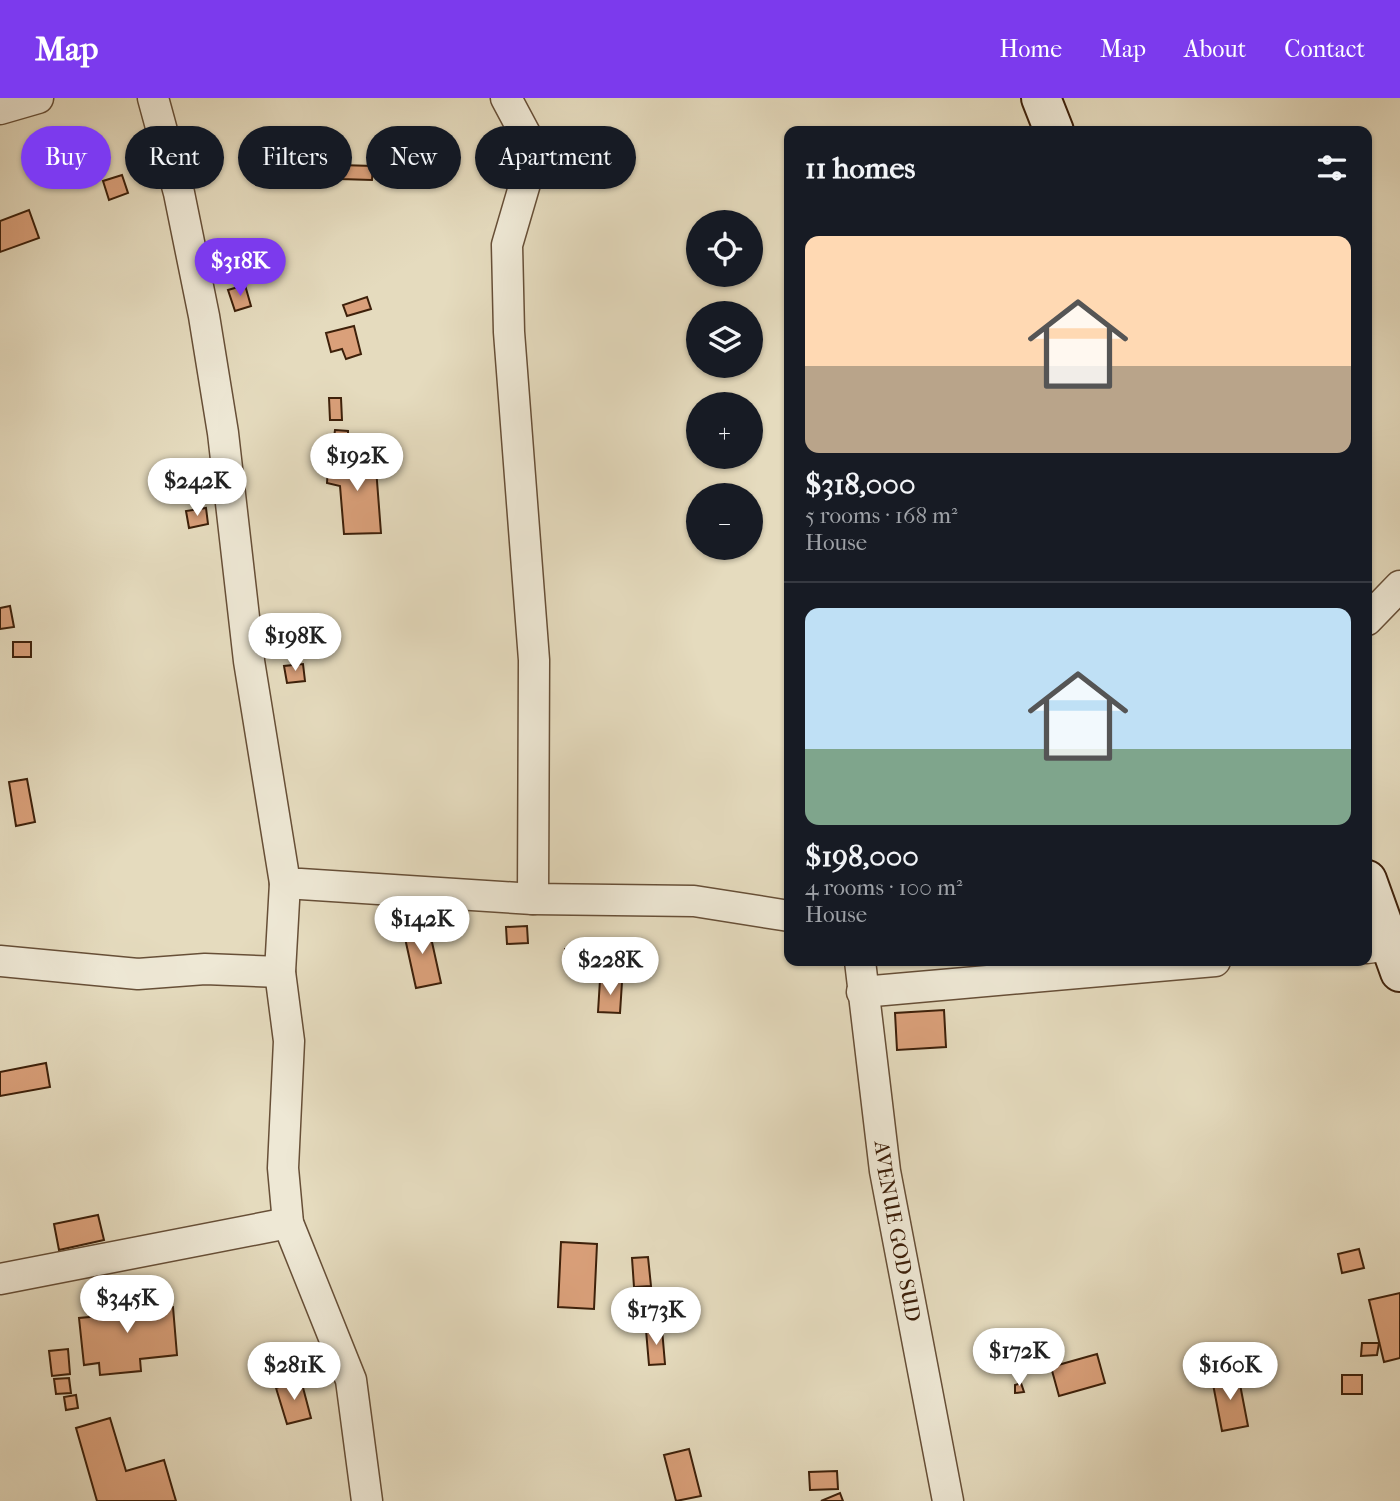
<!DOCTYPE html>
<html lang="en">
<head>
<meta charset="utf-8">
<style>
	body { margin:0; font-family:"IM FELL French Canon",serif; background:#20242c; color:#f1f3f6; height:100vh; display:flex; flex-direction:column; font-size:26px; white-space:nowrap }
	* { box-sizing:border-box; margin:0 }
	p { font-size:23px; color:#9ea1a6 }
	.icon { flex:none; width:38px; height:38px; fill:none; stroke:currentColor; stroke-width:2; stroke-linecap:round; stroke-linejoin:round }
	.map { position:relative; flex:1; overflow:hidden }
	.drawer { position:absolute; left:784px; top:28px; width:588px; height:840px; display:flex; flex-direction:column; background:#171b24; border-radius:14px; box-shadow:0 2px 5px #0004 }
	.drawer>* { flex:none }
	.top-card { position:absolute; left:21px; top:28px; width:658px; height:63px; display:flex; gap:14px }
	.fabs { position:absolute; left:686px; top:112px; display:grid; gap:14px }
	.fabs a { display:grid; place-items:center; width:77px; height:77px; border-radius:50%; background:#171b24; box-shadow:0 2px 5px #0004; font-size:35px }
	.price { position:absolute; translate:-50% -60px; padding:0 16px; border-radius:24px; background:#fff; color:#222; font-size:23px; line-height:46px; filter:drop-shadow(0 2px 4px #0008) }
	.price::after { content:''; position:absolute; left:50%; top:42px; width:21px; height:16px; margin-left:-10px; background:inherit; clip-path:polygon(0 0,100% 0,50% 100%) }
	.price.current { background:#7c3aed; color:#fff }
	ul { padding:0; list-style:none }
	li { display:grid; align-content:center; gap:14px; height:371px; padding:0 21px }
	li+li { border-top:2px solid #363941 }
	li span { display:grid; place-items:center; height:217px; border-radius:14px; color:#555 }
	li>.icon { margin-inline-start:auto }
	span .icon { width:126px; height:126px; fill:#fffc; stroke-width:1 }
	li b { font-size:30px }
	h2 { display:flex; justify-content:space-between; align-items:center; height:84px; padding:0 21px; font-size:30px }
	.chip { padding:0 24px; border-radius:32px; background:#171b24; box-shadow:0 2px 5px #0004; font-size:24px; line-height:63px }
	.chip.current { background:#7c3aed; color:#fff }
	header { display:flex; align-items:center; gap:42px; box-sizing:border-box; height:98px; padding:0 35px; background:#7c3aed; color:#fff }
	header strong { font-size:33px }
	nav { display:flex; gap:38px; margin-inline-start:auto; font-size:24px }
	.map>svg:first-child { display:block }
	.building { fill:#daa07a; stroke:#3d200a; stroke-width:2 }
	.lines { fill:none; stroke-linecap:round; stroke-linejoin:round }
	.minor-casing { stroke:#674f37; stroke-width:33 }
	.secondary-casing { stroke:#3d200a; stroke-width:42 }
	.minor { stroke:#eee8d5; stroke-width:30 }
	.secondary { stroke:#eee8d5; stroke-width:38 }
	.labels { text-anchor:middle; stroke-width:5; stroke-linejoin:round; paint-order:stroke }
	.street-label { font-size:21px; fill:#3d200a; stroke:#eee8d5 }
</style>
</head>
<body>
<header>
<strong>Map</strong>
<nav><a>Home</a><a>Map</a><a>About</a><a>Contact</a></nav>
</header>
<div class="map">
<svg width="1400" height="1403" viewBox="0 0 1400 1403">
	<rect width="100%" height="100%" fill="#e5dbbe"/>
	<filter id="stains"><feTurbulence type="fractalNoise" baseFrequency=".00286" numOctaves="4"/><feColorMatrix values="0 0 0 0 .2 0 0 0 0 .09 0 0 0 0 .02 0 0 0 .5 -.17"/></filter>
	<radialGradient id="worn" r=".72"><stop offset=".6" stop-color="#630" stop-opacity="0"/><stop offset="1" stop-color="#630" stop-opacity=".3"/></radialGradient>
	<g class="building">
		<path d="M340 67 373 68 372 82 340 81Z"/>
		<path d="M122 77 128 95 109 102 103 83Z"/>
		<path d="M29 112 39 140 0 154V123Z"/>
		<path d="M245 187 251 208 235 213 228 192Z"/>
		<path d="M367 199 371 211 347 218 343 207Z"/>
		<path d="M354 228 361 256 346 261 342 251 331 254 326 235Z"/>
		<path d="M329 300H341L342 322H330Z"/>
		<path d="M335 332 348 333V341L334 340Z"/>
		<path d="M375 357 381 435 344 436 340 388 327 385 328 370 339 358Z"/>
		<path d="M206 410 208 426 189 430 186 413Z"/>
		<path d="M10 508 14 529 0 531V510Z"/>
		<rect x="13" y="544" width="18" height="15"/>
		<path d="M303 566 305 583 287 585 284 568Z"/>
		<path d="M27 681 35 724 16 728 9 684Z"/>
		<path d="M428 826 441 885 416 890 403 831Z"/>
		<path d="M527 828 528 845 507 846 506 829Z"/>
		<rect x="565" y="851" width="24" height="16"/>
		<path d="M600 882 622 884 620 915 598 914Z"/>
		<path d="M944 912 946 949 897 952 895 915Z"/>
		<path d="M46 965 50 989 0 998V974Z"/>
		<path d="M98 1117 104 1142 59 1152 54 1126Z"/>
		<path d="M561 1144 597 1146 594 1211 558 1209Z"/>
		<path d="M1359 1151 1364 1170 1342 1175 1338 1156Z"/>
		<path d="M648 1159 651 1188 634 1189 632 1160Z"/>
		<path d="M1400 1195V1260L1384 1264 1369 1202Z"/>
		<path d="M137 1197 139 1212 173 1209 177 1257 140 1261 141 1273 100 1277 99 1265 84 1267 79 1220 100 1218 98 1200Z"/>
		<path d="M662 1231 665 1266 649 1267 646 1232Z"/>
		<path d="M1362 1245H1379L1377 1257 1361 1258Z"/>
		<path d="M68 1251 70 1276 52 1278 49 1253Z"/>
		<path d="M1097 1256 1105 1285 1059 1298 1051 1269Z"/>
		<path d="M1238 1276 1248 1328 1222 1333 1212 1281Z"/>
		<rect x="1342" y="1277" width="20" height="19"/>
		<path d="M69 1280 71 1295 56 1296 54 1281Z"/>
		<path d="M301 1282 311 1320 287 1326 276 1290Z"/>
		<path d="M1021 1285 1024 1294 1015 1295V1287Z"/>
		<path d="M76 1297 78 1310 66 1312 64 1299Z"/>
		<path d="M110 1320 126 1373 164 1362 176 1403H97L76 1330Z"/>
		<path d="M689 1351 701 1398 676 1403 664 1357Z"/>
		<path d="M837 1373 838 1391 810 1392 809 1374Z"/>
		<path d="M840 1395 843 1403H821Z"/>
	</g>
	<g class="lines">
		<g class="minor-casing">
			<g id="minor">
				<path d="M153 0 179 95 204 218 223 335 249 563 285 785 533 801 694 803 789 818"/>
				<path d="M506 0 529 43 526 82 507 147 509 234 534 562 533 801"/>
				<path d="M0 11 38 0"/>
				<path d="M1367 522 1400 488"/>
				<path d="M285 785 280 874 289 943 283 1070 288 1125 351 1282 367 1403"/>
				<path d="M1367 850 1391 847"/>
				<path d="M0 863 138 876 205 871 280 874"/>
				<path id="s1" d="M860 863 885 1073 948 1403"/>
				<path d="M862 894 1215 863"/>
				<path d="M0 1181 288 1125"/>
			</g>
		</g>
		<g class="secondary-casing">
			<g id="secondary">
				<path d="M1041 0 1054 33"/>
				<path d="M1367 782 1400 874"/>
			</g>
		</g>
		<use href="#minor" class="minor"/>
		<use href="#secondary" class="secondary"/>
	</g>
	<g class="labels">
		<g class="street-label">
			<text dy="7" stroke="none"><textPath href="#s1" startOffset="273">AVENUE GOD SUD</textPath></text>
		</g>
	</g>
	<rect width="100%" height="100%" filter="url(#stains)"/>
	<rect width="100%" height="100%" fill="url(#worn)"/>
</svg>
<div class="fabs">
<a><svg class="icon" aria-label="locate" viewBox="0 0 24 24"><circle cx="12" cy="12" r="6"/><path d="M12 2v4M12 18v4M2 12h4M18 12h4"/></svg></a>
<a><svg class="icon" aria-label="layers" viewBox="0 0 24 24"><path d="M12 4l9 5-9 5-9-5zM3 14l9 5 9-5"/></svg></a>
<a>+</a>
<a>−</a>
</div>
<b class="price current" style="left:240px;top:200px">$318K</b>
<b class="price" style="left:357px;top:395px">$192K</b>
<b class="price" style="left:197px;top:420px">$242K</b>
<b class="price" style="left:295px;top:575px">$198K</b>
<b class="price" style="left:422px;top:858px">$142K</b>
<b class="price" style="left:610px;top:899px">$228K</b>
<b class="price" style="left:127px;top:1237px">$345K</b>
<b class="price" style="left:656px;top:1249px">$173K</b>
<b class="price" style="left:1019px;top:1290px">$172K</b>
<b class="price" style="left:294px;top:1304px">$281K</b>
<b class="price" style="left:1230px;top:1304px">$160K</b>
<div class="top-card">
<a class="chip current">Buy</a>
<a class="chip">Rent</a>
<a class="chip">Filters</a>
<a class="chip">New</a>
<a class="chip">Apartment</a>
</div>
<section class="drawer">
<h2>11 homes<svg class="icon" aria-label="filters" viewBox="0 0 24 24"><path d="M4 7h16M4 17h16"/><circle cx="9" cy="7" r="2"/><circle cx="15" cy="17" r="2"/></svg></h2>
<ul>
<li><span style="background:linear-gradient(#ffd9b3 60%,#b9a48a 0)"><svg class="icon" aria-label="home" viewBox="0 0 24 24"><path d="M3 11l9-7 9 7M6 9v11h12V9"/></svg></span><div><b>$318,000</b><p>5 rooms · 168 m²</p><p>House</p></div></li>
<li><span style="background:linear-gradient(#bfe0f5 65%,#7fa58c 0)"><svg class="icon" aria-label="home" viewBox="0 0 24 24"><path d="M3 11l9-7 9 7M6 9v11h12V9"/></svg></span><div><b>$198,000</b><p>4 rooms · 100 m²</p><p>House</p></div></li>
</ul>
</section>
</div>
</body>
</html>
